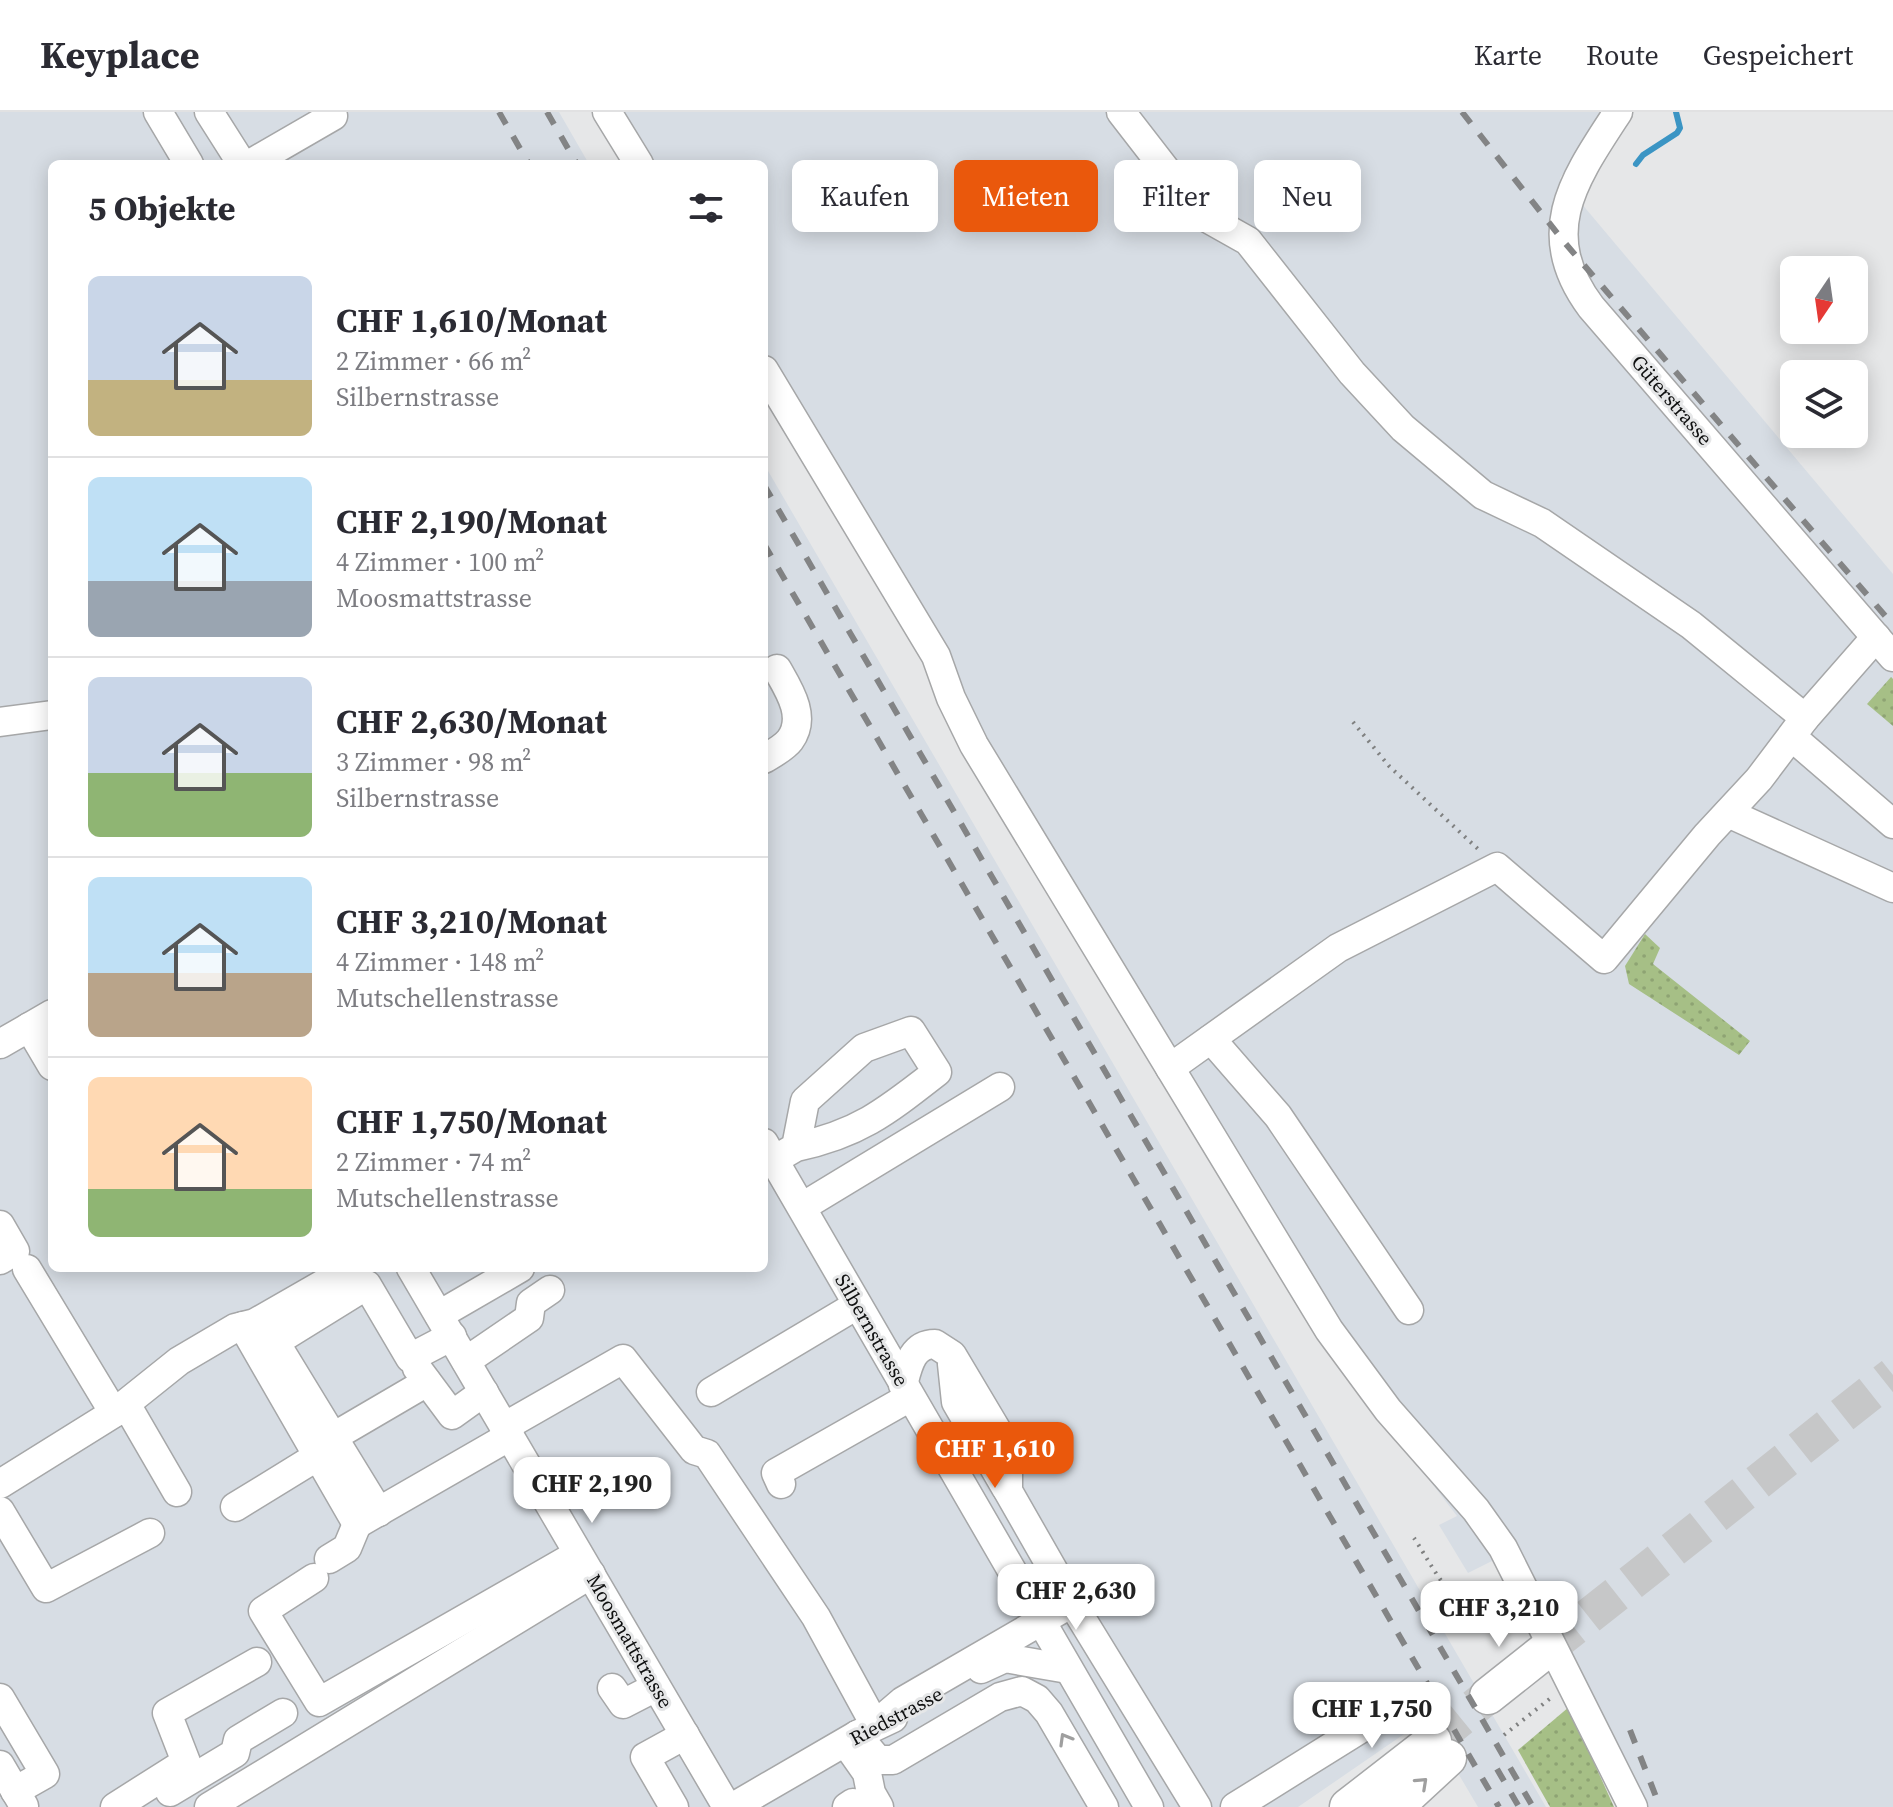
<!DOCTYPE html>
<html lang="de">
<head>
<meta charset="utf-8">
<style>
	body { margin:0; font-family:"Source Serif 4",serif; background:#f2f2f3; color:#2b2b33; height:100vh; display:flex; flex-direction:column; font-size:30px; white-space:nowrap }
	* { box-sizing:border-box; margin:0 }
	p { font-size:26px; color:#7c7c81 }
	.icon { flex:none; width:44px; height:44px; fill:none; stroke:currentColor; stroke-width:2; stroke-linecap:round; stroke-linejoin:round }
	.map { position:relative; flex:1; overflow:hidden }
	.panel { position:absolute; left:48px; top:48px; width:720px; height:1112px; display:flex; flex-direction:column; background:#fff; border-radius:12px; box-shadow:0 4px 20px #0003 }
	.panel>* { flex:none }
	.top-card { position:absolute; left:792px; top:48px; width:760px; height:72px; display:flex; gap:16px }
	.needle { width:52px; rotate:193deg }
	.fabs { position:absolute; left:1780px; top:144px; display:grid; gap:16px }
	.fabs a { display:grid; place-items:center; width:88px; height:88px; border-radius:12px; background:#fff; box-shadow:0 4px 20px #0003; font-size:40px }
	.price { position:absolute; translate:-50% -68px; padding:0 18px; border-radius:16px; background:#fff; color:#222; font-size:26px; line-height:52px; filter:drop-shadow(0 2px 4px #0008) }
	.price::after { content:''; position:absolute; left:50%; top:48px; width:24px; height:18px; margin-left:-12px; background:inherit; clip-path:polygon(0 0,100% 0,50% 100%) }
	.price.on { background:#ea580c; color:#fff }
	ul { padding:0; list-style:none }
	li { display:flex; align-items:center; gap:24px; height:200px; padding:0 40px }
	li+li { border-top:2px solid #e1e1e2 }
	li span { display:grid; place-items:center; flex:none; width:224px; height:160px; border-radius:12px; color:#555 }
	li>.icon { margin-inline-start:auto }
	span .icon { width:96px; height:96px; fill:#fffc; stroke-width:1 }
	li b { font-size:34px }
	h2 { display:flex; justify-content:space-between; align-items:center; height:96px; padding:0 40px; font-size:34px }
	.chip { padding:0 28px; border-radius:12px; background:#fff; box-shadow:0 4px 20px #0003; font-size:28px; line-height:72px }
	.chip.on { background:#ea580c; color:#fff }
	header { display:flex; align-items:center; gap:48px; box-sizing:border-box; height:112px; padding:0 40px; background:#fff; border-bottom:2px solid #e1e1e2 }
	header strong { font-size:38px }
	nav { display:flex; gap:44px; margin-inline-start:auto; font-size:28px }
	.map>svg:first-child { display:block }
	.built { fill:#d7dde4 }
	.grass { fill:url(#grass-dots) }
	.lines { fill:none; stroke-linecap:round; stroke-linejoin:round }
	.stream { stroke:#3b95c4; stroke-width:6 }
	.major-tunnel { stroke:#c6c7c8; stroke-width:36; stroke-dasharray:36 18; stroke-linecap:butt }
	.minor-casing { stroke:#a6a7a8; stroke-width:31 }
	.major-casing { stroke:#a6a7a8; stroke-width:39 }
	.path { stroke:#7f8080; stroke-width:4; stroke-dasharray:2 6; stroke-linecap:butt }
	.minor { stroke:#fff; stroke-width:28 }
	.major { stroke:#fff; stroke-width:36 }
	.rail { stroke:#838485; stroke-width:6; stroke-dasharray:14 14; stroke-linecap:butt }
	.oneway { stroke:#9f9f9f }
	.labels { text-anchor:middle; stroke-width:6; stroke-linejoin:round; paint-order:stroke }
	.street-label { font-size:20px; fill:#0f1010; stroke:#e6e7e8 }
</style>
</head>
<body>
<header>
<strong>Keyplace</strong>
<nav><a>Karte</a><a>Route</a><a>Gespeichert</a></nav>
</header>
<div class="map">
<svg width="1893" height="1695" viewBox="0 0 1893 1695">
	<defs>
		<pattern id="grass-dots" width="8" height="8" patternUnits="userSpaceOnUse" patternTransform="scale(2)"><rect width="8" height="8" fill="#a6bf86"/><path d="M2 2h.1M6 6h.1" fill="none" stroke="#8ea373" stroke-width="1.8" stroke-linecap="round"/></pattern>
	</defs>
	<rect width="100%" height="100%" fill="#e6e7e8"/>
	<g class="built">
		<path d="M0 0H559L589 52H52V1156H764V352L1546 1695H1478L1426 1607 1298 1695H0Z"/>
		<path d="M594 0H1605L1560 66 1893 462V1695H1617L1570 1590 1496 1447 1468 1461 1439 1413 1457 1404 1342 1255 919 532 764 278V52H626Z"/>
	</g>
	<g class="grass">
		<path d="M1891 565 1893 567V614L1867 592Z"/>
		<path d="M1645 822 1660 836 1653 852 1750 929 1739 943 1629 872 1625 854Z"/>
		<path d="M1569 1595 1614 1695H1550L1518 1638Z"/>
	</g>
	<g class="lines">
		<path class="stream" d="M1636 52 1643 43 1677 21 1680 16 1676 0"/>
		<g class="major-tunnel">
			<path d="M1546 1538 1893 1263"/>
			<path d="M1433 1629 1488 1584"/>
		</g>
		<g class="minor-casing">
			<g id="minor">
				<path d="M158 0 189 52"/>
				<path d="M209 0 242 52"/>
				<path d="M607 0 639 52"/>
				<path d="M1121 0 1200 102 1248 129 1352 261 1403 316 1483 383 1542 411 1691 513 1805 606 1876 525"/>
				<path d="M1618 0C1575 66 1535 120 1591 195L1893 545"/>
				<path d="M250 52 333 4 331 0"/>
				<path d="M764 258 936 544 951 586 974 633 1329 1218 1388 1298 1476 1398 1503 1436 1633 1695"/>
				<path d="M0 610 52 603"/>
				<path d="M1792 625 1893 712"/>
				<path d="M764 647C772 642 784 636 790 628 807 605 789 578 777 557"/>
				<path d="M1728 701 1893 776"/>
				<path d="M29 915 52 954"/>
				<path d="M1211 927 1278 1004 1409 1198"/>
				<path d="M0 932 52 902"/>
				<path d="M1170 956 1338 836 1497 755 1604 847 1707 723 1759 667 1805 606"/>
				<path d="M764 1031 1149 1695"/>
				<path d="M774 1048 796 1035 805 989 864 936 911 919 937 960C887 999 859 1022 796 1035"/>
				<path d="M802 1095 1000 975"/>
				<path d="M0 1113 15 1139 0 1148"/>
				<path d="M411 1156 727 1695"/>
				<path d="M439 1203 520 1156"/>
				<path d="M243 1214 357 1412 510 1324"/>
				<path d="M466 1249 529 1206 531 1191 550 1178"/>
				<path d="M952 1252 956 1290 1006 1376"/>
				<path d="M417 1256 452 1303 484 1280"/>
				<path d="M427 1270 333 1325 275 1230 367 1173 410 1246 452 1224"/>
				<path d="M711 1280 857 1193"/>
				<path d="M126 1292 177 1380"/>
				<path d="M114 1301 179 1249 235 1216 255 1211 351 1156"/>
				<path d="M504 1315 623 1247 694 1338 707 1342 816 1505 875 1613"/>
				<path d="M333 1325 379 1400"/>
				<path d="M0 1372 114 1301 27 1157"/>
				<path d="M781 1372 776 1361 910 1285"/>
				<path d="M235 1395 318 1344"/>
				<path d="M0 1399 46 1476 150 1421"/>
				<path d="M329 1447 347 1436 357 1412"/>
				<path d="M314 1466 263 1499 319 1590 578 1442"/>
				<path d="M1072 1491 1197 1695"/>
				<path d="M981 1557 1005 1546 1068 1557"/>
				<path d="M612 1576 623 1592 656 1575"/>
				<path d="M0 1586 45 1662 15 1679"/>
				<path d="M875 1613 903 1589 1072 1491 1008 1379V1347L1005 1332 952 1243 935 1232C912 1232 908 1254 903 1273"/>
				<path d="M857 1623 878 1648H893L1000 1585 1022 1579 1037 1587 1049 1601 1104 1695"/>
				<path d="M848 1634 867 1661 871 1681 879 1695"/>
				<path d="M0 1653 24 1694"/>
				<path d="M170 1680 235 1641 238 1628 283 1601"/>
				<path d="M115 1695 186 1650 167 1601 257 1550"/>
				<path d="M209 1695 591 1462"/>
				<path d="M674 1695 645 1645 685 1623"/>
				<path d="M733 1695 857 1623 893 1606"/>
				<path d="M847 1695 853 1691 864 1693"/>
				<path d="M1235 1695 1376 1607"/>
			</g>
		</g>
		<g class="major-casing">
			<g id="major">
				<path d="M1488 1584 1546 1538"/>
				<path d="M1348 1695 1433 1629"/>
				<path d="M1395 1695 1448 1646"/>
			</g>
		</g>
		<g class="path">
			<path d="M1353 610 1389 654 1478 737"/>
			<path d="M1414 1426C1426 1443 1449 1490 1469 1494 1482 1497 1494 1492 1506 1488"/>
			<path d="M1504 1623 1552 1585"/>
		</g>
		<use href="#minor" class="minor"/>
		<use href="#major" class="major"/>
		<g class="rail">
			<path d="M499 0 529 52"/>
			<path d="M547 0 577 52"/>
			<path d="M1462 0 1565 131 1893 513"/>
			<path d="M764 373 1533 1695"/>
			<path d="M764 432 1499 1695"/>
			<path d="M1630 1618 1660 1695"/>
			<path d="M1497 1657 1519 1695"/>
		</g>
	</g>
	<defs><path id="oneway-chevron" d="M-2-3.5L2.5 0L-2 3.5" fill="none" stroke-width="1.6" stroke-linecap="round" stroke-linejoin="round" transform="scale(2)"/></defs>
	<g class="oneway">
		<use href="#oneway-chevron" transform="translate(1065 1627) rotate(-120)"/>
		<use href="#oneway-chevron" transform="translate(1422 1671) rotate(-43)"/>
	</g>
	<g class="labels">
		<g class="street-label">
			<text transform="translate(1672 288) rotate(49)" y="7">Güterstrasse</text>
			<text transform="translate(872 1218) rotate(60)" y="7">Silbernstrasse</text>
			<text transform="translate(630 1529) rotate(60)" y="7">Moosmattstrasse</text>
			<text transform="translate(896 1604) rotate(-28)" y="7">Riedstrasse</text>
		</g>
	</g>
</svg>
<div class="fabs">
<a><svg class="needle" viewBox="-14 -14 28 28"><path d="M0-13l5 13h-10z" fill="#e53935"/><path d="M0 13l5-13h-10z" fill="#7c7c81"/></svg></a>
<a><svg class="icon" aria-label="layers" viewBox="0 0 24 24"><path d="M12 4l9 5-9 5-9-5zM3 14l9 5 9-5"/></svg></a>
</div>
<b class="price on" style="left:995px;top:1378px">CHF 1,610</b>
<b class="price" style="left:592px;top:1413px">CHF 2,190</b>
<b class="price" style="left:1076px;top:1520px">CHF 2,630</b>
<b class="price" style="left:1499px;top:1537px">CHF 3,210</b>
<b class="price" style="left:1372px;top:1638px">CHF 1,750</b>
<div class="top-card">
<a class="chip">Kaufen</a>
<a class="chip on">Mieten</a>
<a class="chip">Filter</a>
<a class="chip">Neu</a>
</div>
<section class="panel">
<h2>5 Objekte<svg class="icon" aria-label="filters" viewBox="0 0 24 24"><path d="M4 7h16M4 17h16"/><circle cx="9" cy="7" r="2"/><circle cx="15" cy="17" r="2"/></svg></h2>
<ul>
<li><span style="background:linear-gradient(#c9d6e8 65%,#c2b280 0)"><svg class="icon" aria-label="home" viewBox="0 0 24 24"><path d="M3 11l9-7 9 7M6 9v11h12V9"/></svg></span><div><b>CHF 1,610/Monat</b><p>2 Zimmer · 66 m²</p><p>Silbernstrasse</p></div></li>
<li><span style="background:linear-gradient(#bfe0f5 65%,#9aa5b1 0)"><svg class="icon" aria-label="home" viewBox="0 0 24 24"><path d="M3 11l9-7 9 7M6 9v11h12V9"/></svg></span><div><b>CHF 2,190/Monat</b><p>4 Zimmer · 100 m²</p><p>Moosmattstrasse</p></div></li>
<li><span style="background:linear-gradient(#c9d6e8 60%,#8fb573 0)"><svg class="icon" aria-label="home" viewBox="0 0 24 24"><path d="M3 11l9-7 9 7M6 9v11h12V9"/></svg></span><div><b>CHF 2,630/Monat</b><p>3 Zimmer · 98 m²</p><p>Silbernstrasse</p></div></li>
<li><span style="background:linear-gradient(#bfe0f5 60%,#b9a48a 0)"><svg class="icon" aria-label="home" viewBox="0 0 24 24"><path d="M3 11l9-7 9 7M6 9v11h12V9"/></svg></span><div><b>CHF 3,210/Monat</b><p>4 Zimmer · 148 m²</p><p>Mutschellenstrasse</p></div></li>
<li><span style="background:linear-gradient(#ffd9b3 70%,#8fb573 0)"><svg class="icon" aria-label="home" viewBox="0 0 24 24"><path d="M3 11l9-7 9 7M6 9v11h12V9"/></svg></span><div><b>CHF 1,750/Monat</b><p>2 Zimmer · 74 m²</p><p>Mutschellenstrasse</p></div></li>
</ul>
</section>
</div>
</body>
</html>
